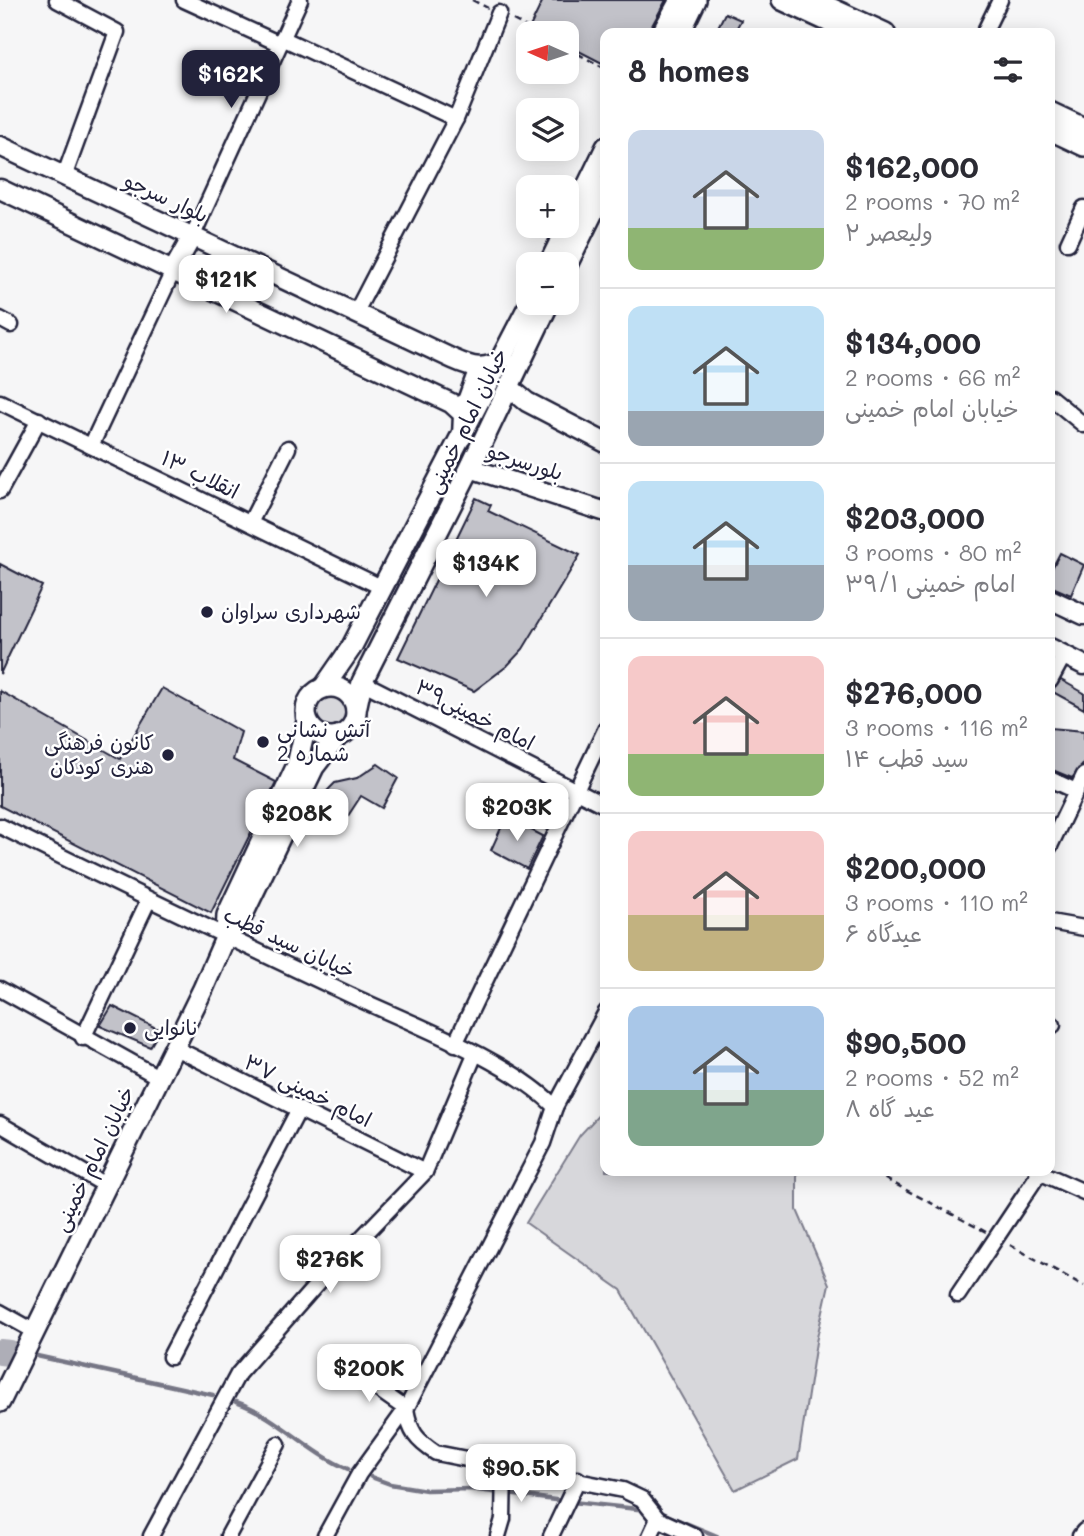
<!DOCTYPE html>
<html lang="en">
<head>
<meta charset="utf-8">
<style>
	body { margin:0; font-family:Mali,"Playpen Sans Arabic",sans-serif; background:#f7f7f7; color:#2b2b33; height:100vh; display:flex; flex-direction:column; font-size:26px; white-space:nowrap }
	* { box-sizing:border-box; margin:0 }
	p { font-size:23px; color:#7c7c81 }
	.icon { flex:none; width:38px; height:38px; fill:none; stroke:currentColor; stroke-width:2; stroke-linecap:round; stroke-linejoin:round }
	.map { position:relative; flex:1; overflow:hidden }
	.drawer { position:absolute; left:600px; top:28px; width:455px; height:1148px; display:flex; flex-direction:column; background:#fff; border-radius:14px; box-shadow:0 4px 18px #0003 }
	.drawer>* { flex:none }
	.needle { width:46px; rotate:273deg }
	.fabs { position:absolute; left:516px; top:21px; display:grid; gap:14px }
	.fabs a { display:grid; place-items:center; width:63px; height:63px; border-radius:14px; background:#fff; box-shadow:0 4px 18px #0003; font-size:35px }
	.price { position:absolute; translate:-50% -60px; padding:0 16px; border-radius:14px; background:#fff; color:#222; font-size:23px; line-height:46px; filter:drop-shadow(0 2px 4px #0008) }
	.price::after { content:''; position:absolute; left:50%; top:42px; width:21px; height:16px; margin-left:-10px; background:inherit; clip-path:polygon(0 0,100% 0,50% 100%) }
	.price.on { background:#22223b; color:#fff }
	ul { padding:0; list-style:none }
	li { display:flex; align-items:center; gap:21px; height:175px; padding:0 28px }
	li+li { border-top:2px solid #e1e1e2 }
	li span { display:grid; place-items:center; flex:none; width:196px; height:140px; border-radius:14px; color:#555 }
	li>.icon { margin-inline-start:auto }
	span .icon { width:84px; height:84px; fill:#fffc; stroke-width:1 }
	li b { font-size:30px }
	h2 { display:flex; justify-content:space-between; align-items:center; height:84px; padding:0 28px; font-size:30px }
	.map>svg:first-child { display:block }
	.green { fill:#d7d7db; stroke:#7c7c8b; stroke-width:2 }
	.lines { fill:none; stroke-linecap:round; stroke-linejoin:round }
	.stream { stroke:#767685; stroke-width:4.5 }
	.river { stroke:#aeaeb7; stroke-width:26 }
	.building { fill:#c2c2c9; stroke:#22223b; stroke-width:2 }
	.minor-casing { stroke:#22223b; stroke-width:19 }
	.tertiary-casing { stroke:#22223b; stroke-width:23 }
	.secondary-casing { stroke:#22223b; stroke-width:24 }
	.path { stroke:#22223b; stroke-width:2.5; stroke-dasharray:7 5; stroke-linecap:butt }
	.minor { stroke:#fff; stroke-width:14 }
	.tertiary { stroke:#fff; stroke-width:18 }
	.secondary { stroke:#fff; stroke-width:19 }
	.poi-dot { fill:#22223b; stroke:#fff; stroke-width:2.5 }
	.labels { text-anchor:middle; stroke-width:5; stroke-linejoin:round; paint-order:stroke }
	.street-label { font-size:21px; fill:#22223b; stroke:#fff }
	.poi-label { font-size:21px; fill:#22223b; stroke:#fff; text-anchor:start }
</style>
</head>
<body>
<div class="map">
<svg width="1084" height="1536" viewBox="0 0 1084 1536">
	<rect width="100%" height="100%" fill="#f6f6f7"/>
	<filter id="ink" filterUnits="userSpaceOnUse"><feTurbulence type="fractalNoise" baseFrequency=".0143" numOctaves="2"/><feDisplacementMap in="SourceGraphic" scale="14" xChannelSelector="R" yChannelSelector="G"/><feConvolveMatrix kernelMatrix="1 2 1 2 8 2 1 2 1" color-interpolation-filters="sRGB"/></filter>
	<g filter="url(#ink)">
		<g class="green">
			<circle cx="330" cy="712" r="17"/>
			<path d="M605 1108 606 1171H797V1210L829 1284 816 1342 798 1459 735 1490 621 1290 526 1223 580 1135Z"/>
		</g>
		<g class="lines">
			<g class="stream">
				<path d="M37 1356 213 1395"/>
				<path d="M236 1402C278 1416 307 1452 348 1469"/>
				<path d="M371 1477 390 1484 426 1490 470 1489 563 1501"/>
				<path d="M572 1502 647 1510"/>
				<path d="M659 1512 717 1536"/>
			</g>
			<path class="river" d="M0 1352 10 1353"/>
		</g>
		<g class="building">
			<path d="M543 0H666L648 33H606V65L567 45V33H543L530 27Z"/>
			<path d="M725 13 741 20 734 33H715Z"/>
			<path d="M476 498 491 505 488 511 580 555 523 649 507 666 474 691 398 658Z"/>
			<path d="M1060 553 1084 565 1071 595 1050 586V572Z"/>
			<path d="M0 564 42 586 0 674Z"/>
			<path d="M1061 680 1084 693V709L1051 691Z"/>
			<path d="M162 688 241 732 233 760 276 782 211 913 0 806V691L120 759Z"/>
			<path d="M1050 728 1084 731V763L1072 778 1050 769Z"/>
			<path d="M378 764 398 778 382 808 361 796 342 825 316 812 326 792 335 783 357 778Z"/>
			<path d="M506 817 543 836 527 869 491 850Z"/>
			<path d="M112 1006 160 1030 150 1047 100 1026Z"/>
		</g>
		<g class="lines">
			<g class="minor-casing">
				<g id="minor">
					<path d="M57 0 117 32 64 177"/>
					<path d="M184 0 280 44"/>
					<path d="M984 33 1000 0"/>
					<path d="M282 38 456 119"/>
					<path d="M193 235 300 0"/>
					<path d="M1068 243 1084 208"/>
					<path d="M356 312 456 119 499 13"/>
					<path d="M0 319 11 325"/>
					<path d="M1050 397 1084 425"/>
					<path d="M0 402 381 587"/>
					<path d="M91 446 174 269"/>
					<path d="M0 491 39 420"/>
					<path d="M250 523 288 448"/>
					<path d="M1050 681 1064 655"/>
					<path d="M362 682 606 806"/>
					<path d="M1050 779 1076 791"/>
					<path d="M0 826C116 884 233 940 350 995 410 1023 511 1061 555 1107"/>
					<path d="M1050 846 1084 775"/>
					<path d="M1050 922 1084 928"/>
					<path d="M0 989 160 1078"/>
					<path d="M1050 1024 1053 1025"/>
					<path d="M83 1038 148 901"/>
					<path d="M455 1044 606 728"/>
					<path d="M173 1047 425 1172"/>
					<path d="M0 1124 105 1185"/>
					<path d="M1037 1171 1084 1192"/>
					<path d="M958 1295 1040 1172"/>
					<path d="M0 1312 34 1331"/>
					<path d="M170 1357 299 1109"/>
					<path d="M352 1371 406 1409C410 1432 416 1440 436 1453L623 1490 642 1499 658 1519 695 1536"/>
					<path d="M151 1536 238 1374 318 1283 425 1172 475 1054"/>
					<path d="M228 1536 278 1444"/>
					<path d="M325 1536 359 1474 406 1409 543 1143 555 1107 606 1012"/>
					<path d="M498 1536 503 1519 504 1467"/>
					<path d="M551 1536 578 1479"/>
					<path d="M650 1536 658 1519"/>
					<path d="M1080 1536 1084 1531"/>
				</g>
			</g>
			<g class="tertiary-casing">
				<g id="tertiary">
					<path d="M0 146 453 359C473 368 485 371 504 358"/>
					<path d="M0 189 451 403 463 414 462 437"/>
					<path d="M174 269 193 235"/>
					<path d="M509 387 527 402 606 443"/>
					<path d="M459 407 467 401 479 368"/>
					<path d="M470 468 606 512"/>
					<path d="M1050 599 1084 615"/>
					<path d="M1050 648 1084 665"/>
				</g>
			</g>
			<g class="secondary-casing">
				<g id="secondary">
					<path d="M782 0 853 33"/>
					<path d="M813 0 885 33"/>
					<path d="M662 33 680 0"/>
					<path d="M680 33 696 0"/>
					<path d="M1050 112 1084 128"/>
					<path d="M1050 130 1084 146"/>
					<path d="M549 264 606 147"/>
					<path d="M567 265 606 186"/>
					<circle cx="331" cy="712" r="25"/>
					<path d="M324 687 351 648 530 303"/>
					<path d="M356 710 362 682 470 468 549 303"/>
					<path d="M226 936 239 923 314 767 338 736"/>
					<path d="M0 1402 203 989 226 936 227 915 297 765 307 721"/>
				</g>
			</g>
			<g class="path">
				<path d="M472 0 488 8"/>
				<path d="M513 20 538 33"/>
				<path d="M567 48 606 69"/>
				<path d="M874 1173 986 1232"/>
				<path d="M1010 1245 1084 1286"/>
			</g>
			<use href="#minor" class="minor"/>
			<use href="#tertiary" class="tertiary"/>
			<use href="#secondary" class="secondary"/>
		</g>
	</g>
	<g class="poi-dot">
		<circle cx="207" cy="612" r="7"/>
		<circle cx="263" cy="742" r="7"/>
		<circle cx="168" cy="755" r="7"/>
		<circle cx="130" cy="1028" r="7"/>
	</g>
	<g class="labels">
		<g class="street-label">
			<text transform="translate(166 198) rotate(25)" y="7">بلوار سرجو</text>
			<text transform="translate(467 421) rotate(-64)" y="7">خیابان امام خمینی</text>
			<text transform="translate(525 462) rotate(18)" y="7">بلورسرجو</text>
			<text transform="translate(200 475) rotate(26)" y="7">انقلاب ۱۳</text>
			<text transform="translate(475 715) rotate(27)" y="7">امام خمینی۳۹</text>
			<text transform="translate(289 943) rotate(25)" y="7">خیابان سید قطب</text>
			<text transform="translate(308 1091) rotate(26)" y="7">امام خمینی ۳۷</text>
			<text transform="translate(94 1159) rotate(-64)" y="7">خیابان امام خمینی</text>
		</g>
		<g class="poi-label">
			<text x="221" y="619">شهرداری سراوان</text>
			<text x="277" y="737">آتش نشانی<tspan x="277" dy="24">شماره 2</tspan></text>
			<text x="154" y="750" text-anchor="end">کانون فرهنگی<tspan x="154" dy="24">هنری کودکان</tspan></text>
			<text x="144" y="1035">نانوایی</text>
		</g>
	</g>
</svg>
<div class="fabs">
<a><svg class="needle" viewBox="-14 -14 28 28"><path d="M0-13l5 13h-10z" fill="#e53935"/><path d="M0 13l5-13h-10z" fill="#7c7c81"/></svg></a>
<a><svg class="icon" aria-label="layers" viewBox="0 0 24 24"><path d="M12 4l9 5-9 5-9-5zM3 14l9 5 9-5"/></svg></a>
<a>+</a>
<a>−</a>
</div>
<b class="price on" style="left:231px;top:110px">$162K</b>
<b class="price" style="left:226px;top:315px">$121K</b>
<b class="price" style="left:486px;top:599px">$134K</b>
<b class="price" style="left:517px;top:843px">$203K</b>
<b class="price" style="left:297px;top:849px">$208K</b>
<b class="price" style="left:330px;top:1295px">$276K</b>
<b class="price" style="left:369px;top:1404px">$200K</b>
<b class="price" style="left:521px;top:1504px">$90.5K</b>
<section class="drawer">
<h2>8 homes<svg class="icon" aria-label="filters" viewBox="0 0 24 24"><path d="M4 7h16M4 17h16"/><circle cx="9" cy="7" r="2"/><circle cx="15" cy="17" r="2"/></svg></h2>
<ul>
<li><span style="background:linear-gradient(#c9d6e8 70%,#8fb573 0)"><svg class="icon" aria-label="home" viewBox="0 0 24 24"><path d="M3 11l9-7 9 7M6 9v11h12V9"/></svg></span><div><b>$162,000</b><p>2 rooms · 70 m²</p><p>ولیعصر ۲</p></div></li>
<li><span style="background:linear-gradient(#bfe0f5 75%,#9aa5b1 0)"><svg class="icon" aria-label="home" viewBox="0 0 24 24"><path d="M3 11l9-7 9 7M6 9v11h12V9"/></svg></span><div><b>$134,000</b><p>2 rooms · 66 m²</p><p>خیابان امام خمینی</p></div></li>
<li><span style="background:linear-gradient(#bfe0f5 60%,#9aa5b1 0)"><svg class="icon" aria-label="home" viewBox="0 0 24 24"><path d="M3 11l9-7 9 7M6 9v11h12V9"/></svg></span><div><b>$203,000</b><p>3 rooms · 80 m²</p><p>امام خمینی ۳۹/۱</p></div></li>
<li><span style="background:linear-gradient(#f6c9c9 70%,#8fb573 0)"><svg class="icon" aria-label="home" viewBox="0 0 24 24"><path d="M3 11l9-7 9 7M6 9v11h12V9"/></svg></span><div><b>$276,000</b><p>3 rooms · 116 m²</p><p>سید قطب ۱۴</p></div></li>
<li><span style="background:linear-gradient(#f6c9c9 60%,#c2b280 0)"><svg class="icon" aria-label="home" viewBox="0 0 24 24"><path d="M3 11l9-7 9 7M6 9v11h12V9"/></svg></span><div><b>$200,000</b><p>3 rooms · 110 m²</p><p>عیدگاه ۶</p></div></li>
<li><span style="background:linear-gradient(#a9c7e8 60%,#7fa58c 0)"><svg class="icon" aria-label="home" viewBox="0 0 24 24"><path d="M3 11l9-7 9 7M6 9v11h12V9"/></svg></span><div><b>$90,500</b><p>2 rooms · 52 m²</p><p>عید گاه ۸</p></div></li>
</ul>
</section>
</div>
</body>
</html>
